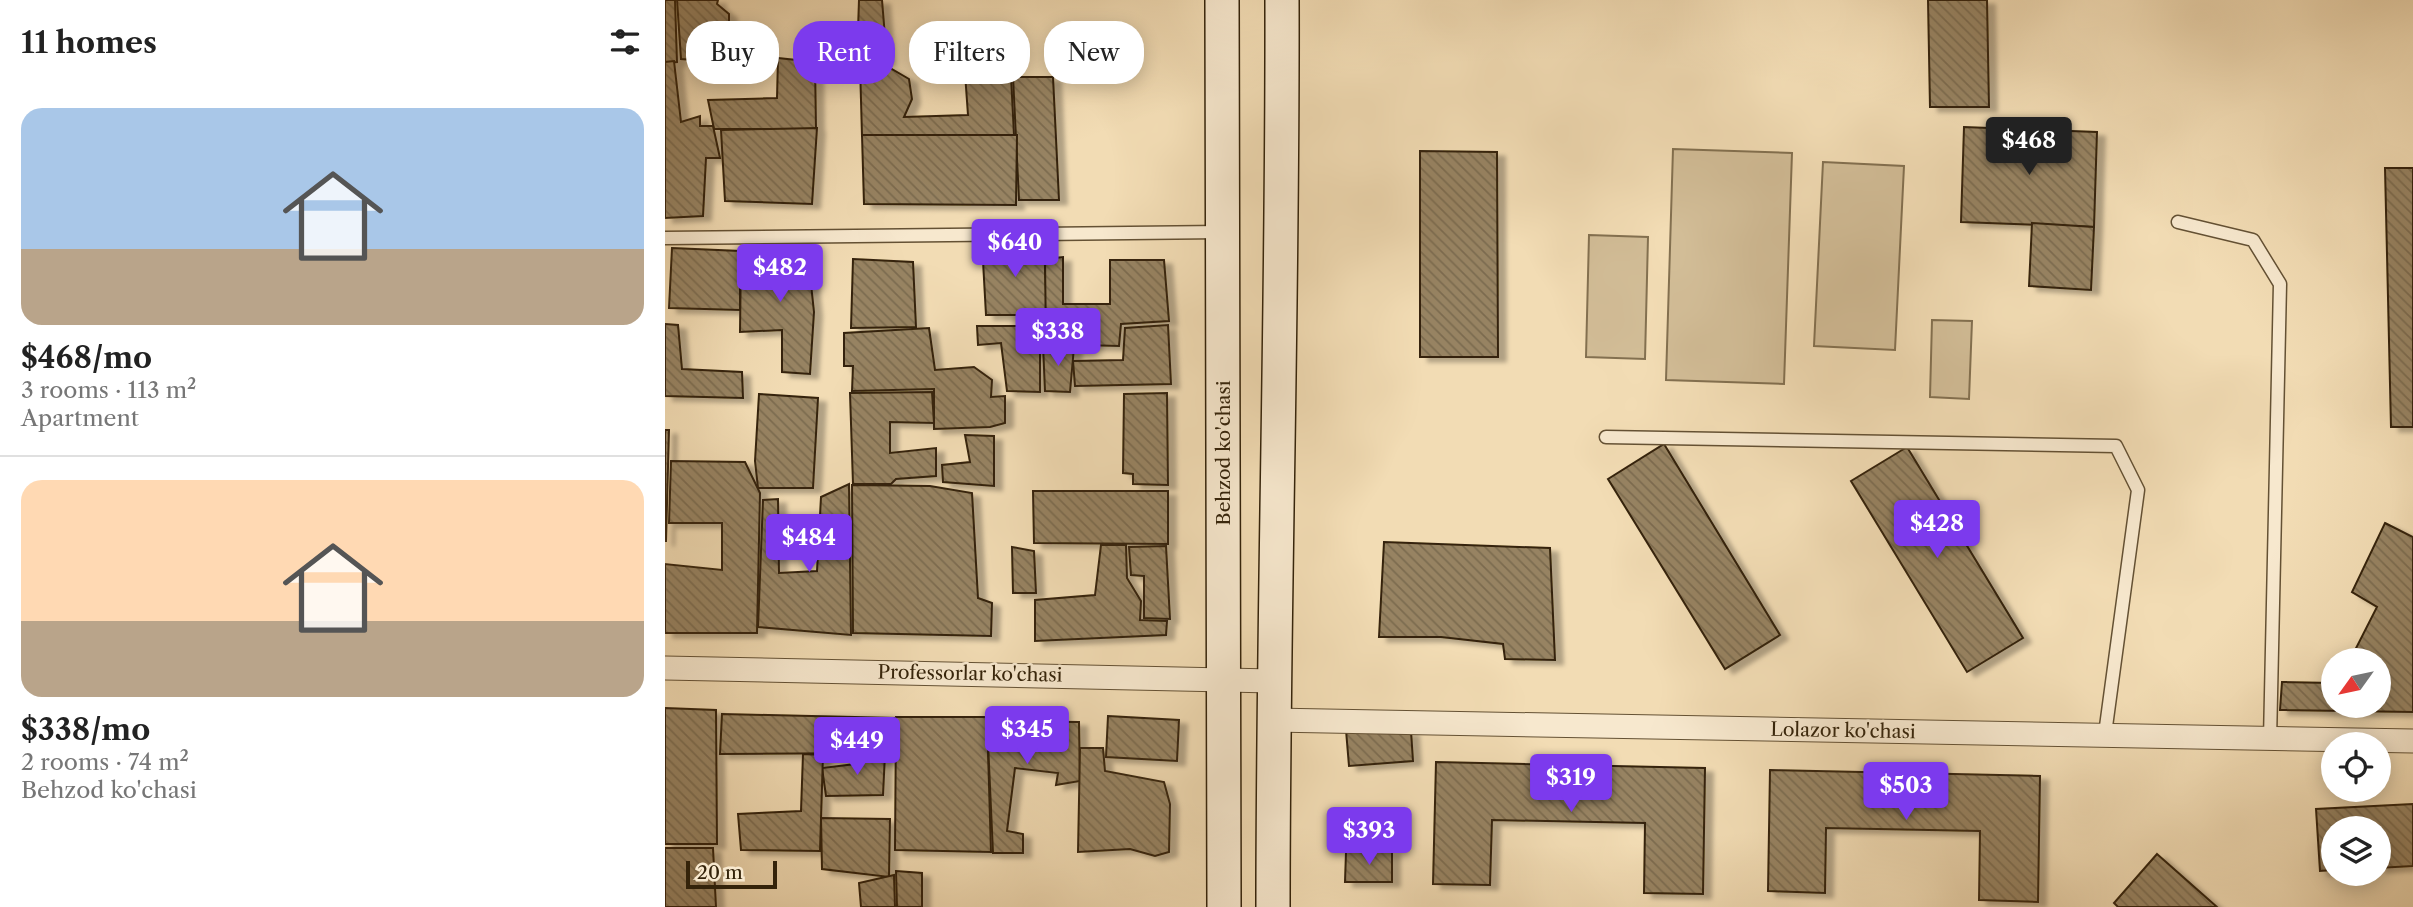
<!DOCTYPE html>
<html lang="en">
<head>
<meta charset="utf-8">
<style>
	body { margin:0; font-family:"Libre Caslon Text",serif; background:#f2f2f2; color:#222; height:100vh; display:flex; flex-direction:column; font-size:26px; white-space:nowrap }
	* { box-sizing:border-box; margin:0 }
	p { font-size:23px; color:#767676 }
	.icon { flex:none; width:38px; height:38px; fill:none; stroke:currentColor; stroke-width:2; stroke-linecap:round; stroke-linejoin:round }
	.map { position:relative; flex:1; overflow:hidden }
	.panel { display:flex; flex-direction:column; background:#fff; width:665px }
	.panel>* { flex:none }
	.top-card { position:absolute; left:21px; top:21px; width:665px; height:63px; display:flex; gap:14px }
	.needle { width:46px; rotate:237deg }
	.controls { position:absolute; left:1656px; top:648px; display:grid; gap:14px }
	.controls a { display:grid; place-items:center; width:70px; height:70px; border-radius:50%; background:#fff; box-shadow:0 4px 18px #0003; font-size:35px }
	.scale { position:absolute; left:21px; bottom:18px; width:91px; box-sizing:border-box; padding-left:7px; border:4px solid #34230a; border-top:0; font-size:19px; line-height:24px; white-space:nowrap; color:#34230a; -webkit-text-stroke:5px #f7e8ce; paint-order:stroke }
	.price { position:absolute; translate:-50% -60px; padding:0 16px; border-radius:7px; background:#7c3aed; color:#fff; font-size:23px; line-height:46px; filter:drop-shadow(0 2px 4px #0008) }
	.price::after { content:''; position:absolute; left:50%; top:42px; width:21px; height:16px; margin-left:-10px; background:inherit; clip-path:polygon(0 0,100% 0,50% 100%) }
	.price.selected { background:#222; color:#fff }
	ul { padding:0; list-style:none }
	li { display:grid; align-content:center; gap:14px; height:371px; padding:0 21px }
	li+li { border-top:2px solid #e0e0e0 }
	li span { display:grid; place-items:center; height:217px; border-radius:21px; color:#555 }
	li>.icon { margin-inline-start:auto }
	span .icon { width:126px; height:126px; fill:#fffc; stroke-width:1 }
	li b { font-size:30px }
	h2 { display:flex; justify-content:space-between; align-items:center; height:84px; padding:0 21px; font-size:30px }
	.tag { padding:0 24px; border-radius:28px; background:#fff; box-shadow:0 4px 18px #0003; font-size:24px; line-height:63px }
	.tag.selected { background:#7c3aed; color:#fff }
	main { display:flex; flex:1; min-height:0 }
	.map>svg:first-child { display:block }
	.green { fill:#d2bd97; stroke:#837050; stroke-width:2 }
	.building { fill:url(#building-back-hatch); stroke:#34230a; stroke-width:2; filter:url(#shadow) }
	.lines { fill:none; stroke-linecap:round; stroke-linejoin:round }
	.lane-casing { stroke:#645134; stroke-width:15 }
	.street-casing { stroke:#645134; stroke-width:25 }
	.secondary-casing { stroke:#34230a; stroke-width:36 }
	.lane { stroke:#f7e8ce; stroke-width:12 }
	.street { stroke:#f7e8ce; stroke-width:23 }
	.secondary { stroke:#f7e8ce; stroke-width:33 }
	.labels { text-anchor:middle; stroke-width:5; stroke-linejoin:round; paint-order:stroke }
	.street-label { font-size:19px; fill:#34230a; stroke:#f7e8ce }
</style>
</head>
<body>
<main>
<section class="panel">
<h2>11 homes<svg class="icon" aria-label="filters" viewBox="0 0 24 24"><path d="M4 7h16M4 17h16"/><circle cx="9" cy="7" r="2"/><circle cx="15" cy="17" r="2"/></svg></h2>
<ul>
<li><span style="background:linear-gradient(#a9c7e8 65%,#b9a48a 0)"><svg class="icon" aria-label="home" viewBox="0 0 24 24"><path d="M3 11l9-7 9 7M6 9v11h12V9"/></svg></span><div><b>$468/mo</b><p>3 rooms · 113 m²</p><p>Apartment</p></div></li>
<li><span style="background:linear-gradient(#ffd9b3 65%,#b9a48a 0)"><svg class="icon" aria-label="home" viewBox="0 0 24 24"><path d="M3 11l9-7 9 7M6 9v11h12V9"/></svg></span><div><b>$338/mo</b><p>2 rooms · 74 m²</p><p>Behzod ko'chasi</p></div></li>
</ul>
</section>
<div class="map">
<svg width="1748" height="907" viewBox="0 0 1748 907">
	<defs>
		<pattern id="building-back-hatch" width="6" height="6" patternUnits="userSpaceOnUse" patternTransform="scale(1.75)"><rect width="6" height="6" fill="#978362"/><path d="M-1 5l2 2M0 0l6 6M5-1l2 2" fill="none" stroke="#7c6b4f"/></pattern>
		<filter id="shadow"><feDropShadow dx="8" dy="4.5" stdDeviation="2" flood-color="#0004"/></filter>
	</defs>
	<rect width="100%" height="100%" fill="#f2dcb4"/>
	<filter id="stains"><feTurbulence type="fractalNoise" baseFrequency=".00286" numOctaves="4"/><feColorMatrix values="0 0 0 0 .2 0 0 0 0 .09 0 0 0 0 .02 0 0 0 .5 -.17"/></filter>
	<radialGradient id="worn" r=".72"><stop offset=".6" stop-color="#630" stop-opacity="0"/><stop offset="1" stop-color="#630" stop-opacity=".3"/></radialGradient>
	<g class="green">
		<path d="M1008 149 1127 153 1119 384 1001 380Z"/>
		<path d="M1158 162 1239 166 1230 350 1149 346Z"/>
		<path d="M924 235 983 237 980 359 921 357Z"/>
		<path d="M1267 320 1307 321 1304 399 1265 397Z"/>
	</g>
	<g class="building">
		<path d="M0 0H10L12 62 0 63Z"/>
		<path d="M12 0H53L52 4 64 14V29L53 40V62L16 59Z"/>
		<path d="M194 0H217L222 61 192 60Z"/>
		<path d="M1263 0H1322L1324 107H1265Z"/>
		<path d="M113 58 150 62 151 129H49L43 100 112 98Z"/>
		<path d="M9 61 16 122 35 116V126H48L55 158H41L38 216 0 218V62Z"/>
		<path d="M195 65 225 68 244 79 247 99 239 117 303 115 300 73 346 76 349 135 197 136Z"/>
		<path d="M348 77H388L394 200H354Z"/>
		<path d="M1299 127 1432 132 1429 227 1296 222Z"/>
		<path d="M152 128 147 204 60 201 56 130Z"/>
		<path d="M197 135H352L351 205 199 204Z"/>
		<path d="M755 151 832 152 833 357H755Z"/>
		<path d="M1720 168H1748V427H1726Z"/>
		<path d="M1367 223 1429 227 1426 290 1364 286Z"/>
		<path d="M379 242 382 315H321L317 243Z"/>
		<path d="M7 248 75 251V310L4 308Z"/>
		<path d="M76 251 143 256 149 312 145 374 117 372V330L75 332Z"/>
		<path d="M398 257V304H445V260H499L504 321 456 324 454 346 381 344 380 259Z"/>
		<path d="M188 259 248 262 251 327 186 328Z"/>
		<path d="M0 324 13 325 17 369 77 372 78 398 0 396Z"/>
		<path d="M503 325 506 384 410 386 408 361 458 360 460 328Z"/>
		<path d="M312 326H375V392L342 391 336 343 313 345Z"/>
		<path d="M264 328 270 370 309 367 327 380 326 397 340 396V423L325 427 269 429V389L187 391 188 366H179V333Z"/>
		<path d="M378 345 409 347 405 392 380 391Z"/>
		<path d="M267 392 269 423 225 422V453L271 448V476L231 479 226 484H188L185 393Z"/>
		<path d="M502 393 503 485 468 484V474L458 473 459 394Z"/>
		<path d="M94 394 153 398 148 488H93L90 461Z"/>
		<path d="M0 430H4L1 541H0Z"/>
		<path d="M300 435 329 436V486L278 482 277 465 305 462Z"/>
		<path d="M999 444 1115 635 1060 669 943 479Z"/>
		<path d="M1242 447 1358 638 1302 672 1186 481Z"/>
		<path d="M6 461 80 462 95 493 92 633H0V564L57 570V523H4Z"/>
		<path d="M184 484 186 635 93 627 98 500 113 499 114 573 152 571 156 497Z"/>
		<path d="M187 485 265 486 307 493 313 598 327 603 326 636 188 633Z"/>
		<path d="M368 491H503V544L369 543Z"/>
		<path d="M1720 523 1748 537V712L1615 710 1617 682 1668 683V705H1713V660H1685L1712 607 1687 592Z"/>
		<path d="M719 542 885 548 890 660 840 659 838 644 776 637H714Z"/>
		<path d="M436 545H461L462 578 476 601 475 620 502 621 501 635 370 641V600L430 595Z"/>
		<path d="M501 546 505 619 479 618V576L466 575 464 547Z"/>
		<path d="M347 547 369 551 371 593H348Z"/>
		<path d="M0 708 51 710 52 844H0Z"/>
		<path d="M57 714 232 718 230 753 55 754Z"/>
		<path d="M443 716 514 720 512 761 441 757Z"/>
		<path d="M231 717H322L326 852 230 850Z"/>
		<path d="M322 721 414 722 415 781 391 785 393 773 350 768 342 831 358 834V853H328Z"/>
		<path d="M681 730 746 731 748 761 684 766Z"/>
		<path d="M415 748H438L440 771 499 782 505 804 504 852 490 856 465 849 413 852Z"/>
		<path d="M194 752 220 754 218 795 161 796 157 768 190 764Z"/>
		<path d="M138 754 158 755 155 851 76 850 73 814 136 811Z"/>
		<path d="M771 762 1040 768 1038 894 979 893 980 823 827 820 825 885 768 884Z"/>
		<path d="M1105 770 1375 776 1373 902 1314 900 1315 831 1161 828 1160 893 1103 891Z"/>
		<path d="M1748 804V866L1713 868V828H1668V870L1655 871 1651 809Z"/>
		<path d="M156 818 225 819 224 877 157 869Z"/>
		<path d="M0 848H48L51 907H0Z"/>
		<path d="M727 851V882H680L681 852Z"/>
		<path d="M1492 854 1552 907H1453L1449 903Z"/>
		<path d="M231 871 257 873V907H232Z"/>
		<path d="M229 875 230 907H196L194 883Z"/>
	</g>
	<g class="lines">
		<g class="lane-casing">
			<g id="lane">
				<path d="M1513 222 1588 240 1615 284 1605 740"/>
				<path d="M0 238 556 232"/>
				<path d="M941 437 1451 446 1473 490 1440 734"/>
			</g>
		</g>
		<g class="street-casing">
			<g id="street">
				<path d="M0 668 610 681"/>
				<path d="M608 720 1748 741"/>
			</g>
		</g>
		<g class="secondary-casing">
			<g id="secondary">
				<path d="M557 0 559 907"/>
				<path d="M608 907C608 605 618 302 617 0"/>
			</g>
		</g>
		<use href="#lane" class="lane"/>
		<use href="#street" class="street"/>
		<use href="#secondary" class="secondary"/>
	</g>
	<g class="labels">
		<g class="street-label">
			<text transform="translate(558 453) rotate(-90)" y="7">Behzod ko'chasi</text>
			<text transform="translate(305 673) rotate(1)" y="7">Professorlar ko'chasi</text>
			<text transform="translate(1178 730) rotate(1)" y="7">Lolazor ko'chasi</text>
		</g>
	</g>
	<rect width="100%" height="100%" filter="url(#stains)"/>
	<rect width="100%" height="100%" fill="url(#worn)"/>
</svg>
<div class="controls">
<a><svg class="needle" viewBox="-14 -14 28 28"><path d="M0-13l5 13h-10z" fill="#e53935"/><path d="M0 13l5-13h-10z" fill="#767676"/></svg></a>
<a><svg class="icon" aria-label="locate" viewBox="0 0 24 24"><circle cx="12" cy="12" r="6"/><path d="M12 2v4M12 18v4M2 12h4M18 12h4"/></svg></a>
<a><svg class="icon" aria-label="layers" viewBox="0 0 24 24"><path d="M12 4l9 5-9 5-9-5zM3 14l9 5 9-5"/></svg></a>
</div>
<div class="scale">20 m</div>
<b class="price selected" style="left:1364px;top:177px">$468</b>
<b class="price" style="left:350px;top:279px">$640</b>
<b class="price" style="left:115px;top:304px">$482</b>
<b class="price" style="left:393px;top:368px">$338</b>
<b class="price" style="left:1272px;top:560px">$428</b>
<b class="price" style="left:144px;top:574px">$484</b>
<b class="price" style="left:362px;top:766px">$345</b>
<b class="price" style="left:192px;top:777px">$449</b>
<b class="price" style="left:906px;top:814px">$319</b>
<b class="price" style="left:1241px;top:822px">$503</b>
<b class="price" style="left:704px;top:867px">$393</b>
<div class="top-card">
<a class="tag">Buy</a>
<a class="tag selected">Rent</a>
<a class="tag">Filters</a>
<a class="tag">New</a>
</div>
</div>
</main>
</body>
</html>
